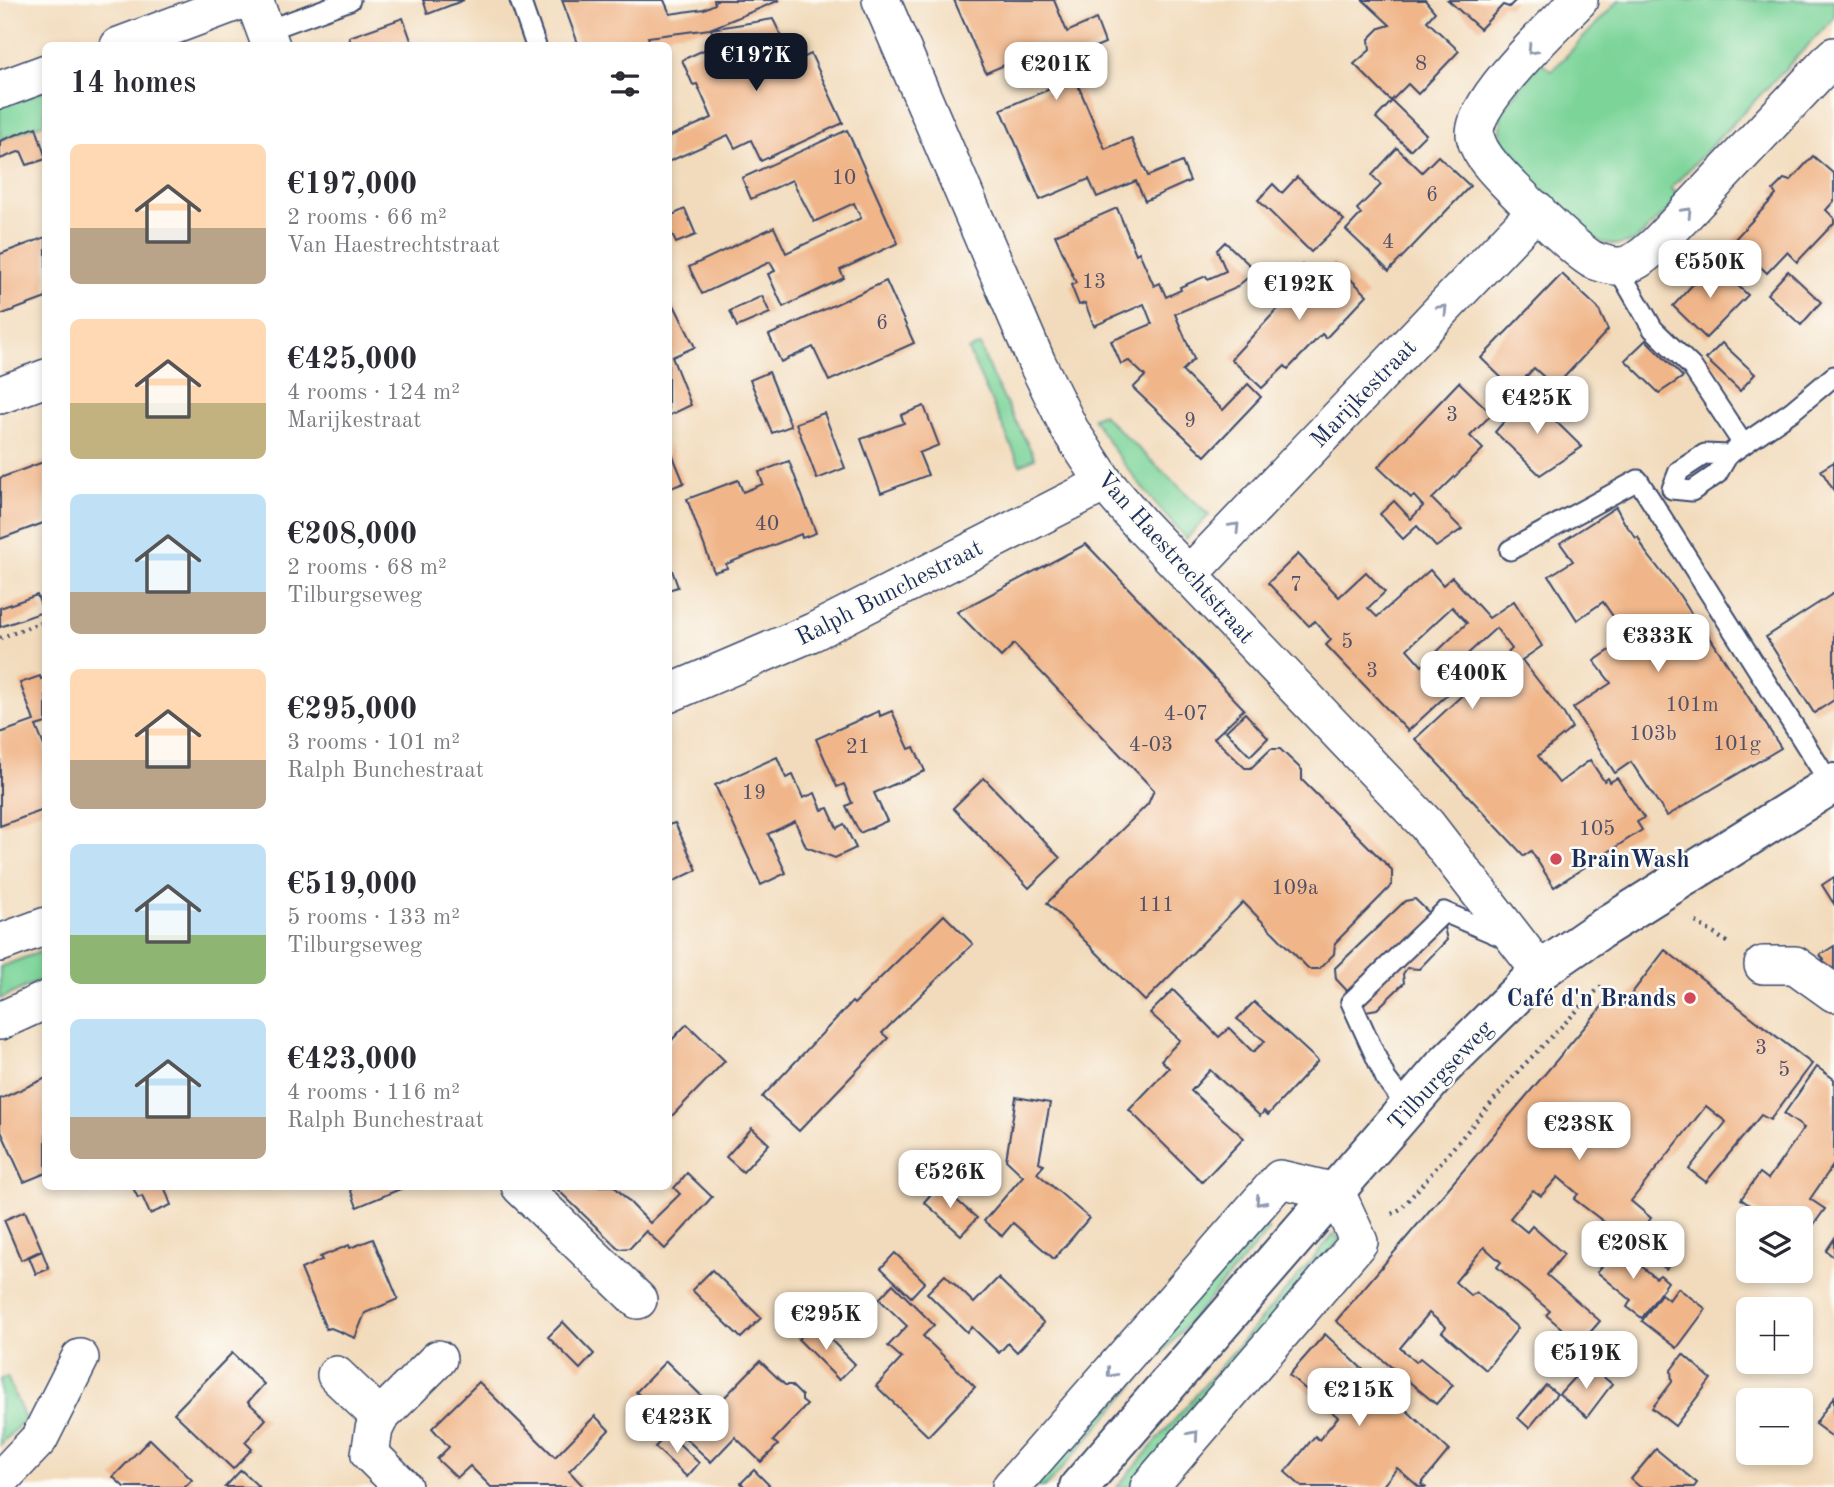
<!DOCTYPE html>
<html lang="en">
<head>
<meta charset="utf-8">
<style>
	body { margin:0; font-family:"Old Standard TT",serif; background:#f2f2f3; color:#2b2b33; height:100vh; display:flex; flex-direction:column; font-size:26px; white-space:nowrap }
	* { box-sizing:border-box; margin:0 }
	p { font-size:23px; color:#7c7c81 }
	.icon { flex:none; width:38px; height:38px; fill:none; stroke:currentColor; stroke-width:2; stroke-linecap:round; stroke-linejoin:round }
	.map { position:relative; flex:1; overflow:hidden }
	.panel { position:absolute; left:42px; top:42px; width:630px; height:1148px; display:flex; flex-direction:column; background:#fff; border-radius:10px; box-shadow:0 4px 10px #0003 }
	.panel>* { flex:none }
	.tools { position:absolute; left:1736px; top:1206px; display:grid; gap:14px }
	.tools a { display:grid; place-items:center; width:77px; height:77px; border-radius:10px; background:#fff; box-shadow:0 4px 10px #0003; font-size:35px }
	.price { position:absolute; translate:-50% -60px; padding:0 16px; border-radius:14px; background:#fff; color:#222; font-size:23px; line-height:46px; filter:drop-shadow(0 2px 4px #0008) }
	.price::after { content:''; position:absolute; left:50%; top:42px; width:21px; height:16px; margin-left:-10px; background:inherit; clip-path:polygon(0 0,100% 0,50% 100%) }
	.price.selected { background:#111827; color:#fff }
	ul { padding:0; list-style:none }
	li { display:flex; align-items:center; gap:21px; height:175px; padding:0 28px }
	li span { display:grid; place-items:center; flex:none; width:196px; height:140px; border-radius:10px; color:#555 }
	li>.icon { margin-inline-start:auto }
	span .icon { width:84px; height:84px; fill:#fffc; stroke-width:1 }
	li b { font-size:30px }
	h2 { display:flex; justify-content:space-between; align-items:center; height:84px; padding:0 28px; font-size:30px }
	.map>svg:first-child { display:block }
	.green { fill:#7cd499; stroke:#4c827c; stroke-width:2 }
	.building { fill:#f0b588; fill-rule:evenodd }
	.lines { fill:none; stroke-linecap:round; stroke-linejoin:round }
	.service-casing { stroke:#3b496c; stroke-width:23 }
	.minor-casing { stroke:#3b496c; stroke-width:40 }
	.tertiary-casing { stroke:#3b496c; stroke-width:42 }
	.path { stroke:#3b496c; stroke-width:4.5; stroke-dasharray:2 5; stroke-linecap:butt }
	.service { stroke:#fff; stroke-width:19 }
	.minor { stroke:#fff; stroke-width:37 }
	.tertiary { stroke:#fff; stroke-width:38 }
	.oneway { stroke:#8d97ae }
	.poi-dot { fill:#d1495b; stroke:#fdfcf7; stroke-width:2.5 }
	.labels { text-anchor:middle; stroke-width:5; stroke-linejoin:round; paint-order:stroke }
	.number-label { font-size:21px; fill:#505068 }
	.street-label { font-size:24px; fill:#1b2f5e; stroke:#fdfcf7 }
	.poi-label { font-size:24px; font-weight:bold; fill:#1b2f5e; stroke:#fdfcf7; text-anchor:start }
</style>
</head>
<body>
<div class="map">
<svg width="1834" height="1487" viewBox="0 0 1834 1487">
	<rect width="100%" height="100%" fill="#fdfcf7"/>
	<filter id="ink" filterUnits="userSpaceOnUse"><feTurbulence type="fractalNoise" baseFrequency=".0143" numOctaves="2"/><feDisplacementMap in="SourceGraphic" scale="14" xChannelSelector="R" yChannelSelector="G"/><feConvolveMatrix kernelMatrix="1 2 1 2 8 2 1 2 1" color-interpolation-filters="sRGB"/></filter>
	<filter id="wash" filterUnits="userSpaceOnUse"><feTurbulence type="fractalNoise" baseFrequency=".00686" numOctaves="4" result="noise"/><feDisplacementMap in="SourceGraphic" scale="28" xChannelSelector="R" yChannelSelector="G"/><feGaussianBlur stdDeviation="1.57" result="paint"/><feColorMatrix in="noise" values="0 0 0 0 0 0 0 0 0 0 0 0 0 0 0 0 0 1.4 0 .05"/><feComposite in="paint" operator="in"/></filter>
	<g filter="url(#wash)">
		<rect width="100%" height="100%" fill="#f2dbbc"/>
		<g class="green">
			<path d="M1619 0H1834V18L1671 188 1681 198 1634 242 1617 245 1601 242 1588 233 1511 160 1501 142V112L1541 62 1552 71Z"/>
			<path d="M45 90V123L0 140V107Z"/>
			<path d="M980 345 992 376 1035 458 1020 465 968 350Z"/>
			<path d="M1102 414 1209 515 1186 539C1152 500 1120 463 1093 418Z"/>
			<path d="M45 950V978L0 999V967Z"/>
			<path d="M1257 1220 1269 1230 1046 1487H1027Z"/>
			<path d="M1334 1234 1340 1239 1132 1487H1117Z"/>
			<path d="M7 1377 25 1419 0 1445V1380Z"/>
		</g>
		<g id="blocks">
			<g class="building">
				<path d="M423 0H464L428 14Z"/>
				<path d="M562 0H664L670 14 704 9 715 4 714 0H780L710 29 648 37 651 46H579Z"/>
				<path d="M954 0H1054L1067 32 1096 19 1105 43 1059 62 1068 82 1075 78 1105 149 1131 138 1148 176 1182 162 1190 181 1145 201 1136 181 1097 197 1089 179 1040 200 1001 109 1050 89 1035 52 986 73Z"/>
				<path d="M1363 0H1425L1435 12 1427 21 1459 51 1418 94 1408 84 1391 101 1354 64 1370 50 1369 39 1380 28 1390 25Z"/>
				<path d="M1448 0H1516L1509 7 1503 5 1480 29Z"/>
				<path d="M403 18 413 46H352L349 37Z"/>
				<path d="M773 19 794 62 811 54 843 123 761 161 751 140 735 148 728 135 668 162V137L712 118 697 84 693 85 682 60 717 44 711 29Z"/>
				<path d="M1392 101 1426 134 1410 150 1376 118Z"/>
				<path d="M36 127 46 159 27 165 21 151 0 159V141Z"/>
				<path d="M847 130 898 243 840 270 844 278 783 307 768 274 775 271 770 262 702 294 689 267 774 227 786 253 861 218 854 203 814 222 792 180 751 199 742 178Z"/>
				<path d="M1397 148 1422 172 1438 156 1470 186 1389 271 1346 230 1361 214 1357 209 1381 185 1372 175Z"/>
				<path d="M1813 156 1834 174V201L1826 210 1834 218V223L1797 262 1787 252 1767 273 1733 241 1776 195 1773 190 1784 179 1790 181Z"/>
				<path d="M1297 177 1344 220 1311 252 1258 200 1273 184 1282 193Z"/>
				<path d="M1117 208 1136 254 1139 252 1154 286 1160 283 1166 297 1181 290 1180 287 1206 276 1208 279 1226 271 1217 250 1225 242 1256 271 1234 289 1175 314 1194 359 1182 371 1199 388 1223 410 1248 384 1261 397 1205 456 1133 388 1145 376 1129 361 1121 364 1111 341 1152 324 1144 304 1094 326 1085 303 1079 305 1071 285 1076 283 1055 235Z"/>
				<path d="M685 209 696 235 676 243 668 226V217Z"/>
				<path d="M46 237V298L0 315V254Z"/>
				<path d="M1334 263 1367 295 1326 338 1322 334 1288 369 1285 366 1262 388 1231 359 1286 300 1276 290 1302 265 1318 280Z"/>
				<path d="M1713 263 1748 295 1706 338 1673 306 1696 281 1694 276 1705 264 1710 267Z"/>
				<path d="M1788 271 1821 302 1801 325 1767 294Z"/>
				<path d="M1562 274 1598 308 1608 330 1555 387 1534 368 1514 390 1481 358Z"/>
				<path d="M886 281 914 343 829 381 813 347 781 362 769 335Z"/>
				<path d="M762 296 770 313 737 327 730 311Z"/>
				<path d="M674 305 695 347 672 357 691 405 668 416V308Z"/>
				<path d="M1646 340 1683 377 1659 393 1625 360Z"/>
				<path d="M1722 343 1755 374 1740 391 1706 359Z"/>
				<path d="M769 372 791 426 772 433 750 380Z"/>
				<path d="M1459 382 1492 414 1470 436 1483 449 1432 499 1462 529 1436 547 1417 526 1403 539 1380 514 1394 501 1411 519 1423 506 1414 496 1411 498 1378 467Z"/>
				<path d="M1528 394 1582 447 1540 475 1495 432Z"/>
				<path d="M924 406 939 445 919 453 928 475 881 493 861 439 904 423 901 415Z"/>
				<path d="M824 413 845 468 817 479 796 423Z"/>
				<path d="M668 444 684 483 668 489Z"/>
				<path d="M46 461V522L0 539V478Z"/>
				<path d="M789 461 816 533 802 538 801 534 726 564 727 568 714 572 687 499 738 480 743 492 763 484 759 472Z"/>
				<path d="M1834 462V491L1821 470Z"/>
				<path d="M1616 507 1624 522 1636 538 1638 537 1645 551 1680 596 1700 627 1702 626 1704 628 1781 748 1667 816 1631 762 1615 773 1573 708 1611 683 1594 661 1628 638 1603 602 1577 620 1549 576 1573 561 1560 543Z"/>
				<path d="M1086 544 1244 709 1214 738 1245 768H1251L1271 749H1280L1302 770V780L1392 870V885L1335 943 1334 954 1319 969H1309L1243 902 1145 1001 1047 903 1148 804 1154 790 1014 644 1001 657 957 612Z"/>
				<path d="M1298 554 1339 597 1366 572 1385 592 1368 608 1377 617 1430 570 1443 585 1452 577 1489 618 1514 601 1542 646 1522 660 1564 714 1572 728 1538 756 1559 783 1590 760 1604 781 1608 778 1610 782 1617 778 1644 818 1637 822 1642 830 1554 887 1531 851 1524 856 1415 739 1512 649 1496 628 1437 682 1448 694 1408 731 1326 645 1331 640 1315 621 1309 626 1268 583ZM1452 607 1467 623 1422 666 1407 649Z"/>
				<path d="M669 562 678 587 668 590V563Z"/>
				<path d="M1834 593V700L1814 713 1766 637Z"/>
				<path d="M37 595 43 612 0 627V608Z"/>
				<path d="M40 676 41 679 46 678V723L36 726 46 751V809L0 826V733L34 721 20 683Z"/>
				<path d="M879 711 880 716 892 711 909 749 914 747 925 771 874 793 887 821 860 833 846 806 852 803 844 784 837 787 816 739Z"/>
				<path d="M1245 713 1268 738 1250 756 1226 731Z"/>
				<path d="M777 757 786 778 793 775 803 798 815 793 822 810 828 808 837 828 844 824 856 848 835 858 806 847 795 821 768 834 786 873 761 885 715 785Z"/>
				<path d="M984 778 1060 858 1029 888 953 808Z"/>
				<path d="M675 823 697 870 668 884V825Z"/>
				<path d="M1834 877V904L1822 885Z"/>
				<path d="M1415 899 1444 927 1447 940 1419 969 1407 968 1403 974 1404 983 1377 1009 1366 1011 1336 979 1335 968 1405 901Z"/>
				<path d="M944 915 973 944 882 1033 888 1038 799 1131 762 1097 852 1002 854 1004Z"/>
				<path d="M1834 946V974L1818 963 1824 960 1820 955Z"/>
				<path d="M1665 950 1812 1064 1770 1120 1761 1115 1706 1182 1689 1169 1726 1122 1706 1106 1631 1201 1651 1218 1643 1229 1677 1256 1666 1269 1574 1199 1578 1194 1558 1177 1541 1196 1533 1190 1510 1218 1527 1232 1532 1226 1564 1254 1547 1275 1600 1321 1580 1344 1546 1315 1550 1311 1497 1267 1501 1262 1484 1247 1455 1282 1471 1296 1476 1292 1518 1328 1486 1370 1442 1332 1446 1327 1429 1313 1400 1348 1416 1362 1420 1358 1453 1385 1436 1404 1336 1321 1610 997 1622 1006Z"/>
				<path d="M1173 990 1219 1037 1229 1028 1253 1052 1265 1041 1237 1019 1254 1002 1318 1061 1268 1115 1264 1111 1260 1116 1210 1070 1191 1091 1244 1138 1202 1182 1129 1110 1169 1068 1161 1060 1180 1040 1150 1013Z"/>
				<path d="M687 1024 725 1061 668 1120V1044Z"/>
				<path d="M1817 1067 1834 1079V1164L1810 1199 1825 1209 1806 1235 1801 1231V1218H1782L1774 1213 1770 1218H1767L1741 1199 1760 1173 1768 1179 1804 1128 1784 1114Z"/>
				<path d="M46 1078V1173L24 1182 0 1129V1099Z"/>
				<path d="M1016 1097 1050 1103 1039 1162 1044 1165 1037 1173 1089 1218 1054 1259 1013 1223 1002 1236 984 1221 1023 1176 1006 1160Z"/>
				<path d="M752 1128 769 1144 743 1172 726 1157Z"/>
				<path d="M687 1173 712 1197 665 1249 646 1231 630 1248 619 1249 554 1186H614L650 1223 680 1194 674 1188Z"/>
				<path d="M939 1185 977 1218 961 1235 924 1202Z"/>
				<path d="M132 1186H164L171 1205 150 1214 142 1196 138 1198Z"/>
				<path d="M349 1186H405V1187L357 1207Z"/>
				<path d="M25 1211 42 1250 21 1260 4 1220Z"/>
				<path d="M373 1239 398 1299 365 1313 355 1338 331 1328 326 1329 301 1269 322 1260 320 1257 349 1245 350 1248Z"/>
				<path d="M1834 1239V1257L1826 1251Z"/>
				<path d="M1618 1247 1656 1278 1660 1275 1668 1282 1642 1318 1627 1307 1631 1300 1597 1272Z"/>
				<path d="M42 1251 49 1269 36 1274 29 1257Z"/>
				<path d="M895 1253 925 1282 911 1297 881 1268Z"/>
				<path d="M712 1270 761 1318 741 1338 692 1290Z"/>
				<path d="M945 1275 974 1303 998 1278 1044 1323 1017 1352 1008 1343 999 1353 972 1327 967 1332 927 1293Z"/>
				<path d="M893 1284 934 1325 923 1336 975 1387 928 1436 876 1386 902 1358 888 1346 907 1326 879 1299Z"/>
				<path d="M1678 1288 1706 1309 1677 1348 1642 1321 1661 1294 1669 1300Z"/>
				<path d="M563 1322 594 1354 580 1369 548 1337Z"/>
				<path d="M814 1323 855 1364 839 1380 798 1339Z"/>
				<path d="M1325 1334 1449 1450 1421 1484 1425 1487H1419L1397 1468 1382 1487H1302L1285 1472 1315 1436 1319 1440 1338 1417 1289 1375Z"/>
				<path d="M232 1353 264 1384 248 1402 266 1419 245 1442 252 1449 233 1469 174 1413Z"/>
				<path d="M1683 1354 1711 1379 1675 1426 1652 1408 1672 1382 1671 1370Z"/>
				<path d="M666 1361 714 1408 760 1361 785 1385H791L802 1396V1401L807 1405 773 1441 778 1445 761 1462 735 1437 711 1462 636 1392Z"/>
				<path d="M1585 1366 1593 1373 1595 1370 1612 1384 1587 1417 1559 1394Z"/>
				<path d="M479 1382 555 1457 595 1416 609 1430 569 1471 584 1487H491L470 1466 457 1478 437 1459 449 1447 432 1428Z"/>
				<path d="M1546 1385 1557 1394 1529 1428 1518 1418Z"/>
				<path d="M1834 1397V1438L1815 1424Z"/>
				<path d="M668 1433 699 1463 687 1477 655 1447Z"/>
				<path d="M150 1439 192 1480 185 1487H124L113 1477Z"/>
				<path d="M1656 1449 1697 1483 1694 1487H1640L1631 1479Z"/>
				<path d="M241 1470 259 1487H225Z"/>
				<path d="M754 1470 771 1487H745L741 1483Z"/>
			</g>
		</g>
	</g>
	<g filter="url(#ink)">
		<use href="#blocks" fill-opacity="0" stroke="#3b496c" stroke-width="2"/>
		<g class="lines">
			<g class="service-casing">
				<g id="service">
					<path d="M520 0 536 46"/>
					<path d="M265 31 350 0"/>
					<path d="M1617 267 1653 329 1692 367 1743 444"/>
					<path d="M1728 455 1705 454 1679 471 1672 489 1692 491 1717 474 1728 455 1792 411 1834 376"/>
					<path d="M1510 550 1638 480 1831 785"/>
					<path d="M1408 1108 1386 1079 1351 1002 1444 912 1507 939"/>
				</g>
			</g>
			<g class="minor-casing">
				<g id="minor">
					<path d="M254 0 271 46"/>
					<path d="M881 0 1037 363 1070 430 1105 483 1141 525 1427 825 1540 971"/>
					<path d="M1579 0C1554 26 1474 100 1475 134 1475 139 1480 150 1483 154 1493 172 1573 248 1591 259 1597 262 1610 266 1617 266 1633 267 1647 253 1658 243L1834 56"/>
					<path d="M119 46 242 0"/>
					<path d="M0 90 46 73"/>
					<path d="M0 395 46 378"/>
					<path d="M1188 576 1537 210"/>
					<path d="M668 694 813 632 1105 483"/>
					<path d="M0 943 46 926"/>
					<path d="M1763 965H1795L1834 993"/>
					<path d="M0 1021 46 1000"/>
					<path d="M520 1186 638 1300"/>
					<path d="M336 1375 380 1417"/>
					<path d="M0 1480 39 1439 80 1358"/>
					<path d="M403 1487 370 1454 374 1429 380 1417 438 1359"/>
					<path d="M1011 1487 1280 1179 1336 1192 1359 1242 1149 1487"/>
				</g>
			</g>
			<g class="tertiary-casing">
				<path id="tertiary" d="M1079 1487 1442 1068 1540 971 1598 931 1834 783"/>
			</g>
			<g class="path">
				<path d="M0 638 40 623"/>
				<path d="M1696 922 1727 942"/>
				<path d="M1392 1214 1402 1208 1521 1068 1603 984"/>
			</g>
			<use href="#service" class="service"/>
			<use href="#minor" class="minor"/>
			<use href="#tertiary" class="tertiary"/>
		</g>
		<defs><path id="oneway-chevron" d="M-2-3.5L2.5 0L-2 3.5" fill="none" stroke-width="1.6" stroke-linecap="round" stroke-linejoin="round" transform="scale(1.75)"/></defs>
		<g class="oneway">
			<use href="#oneway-chevron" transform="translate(1532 50) rotate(133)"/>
			<use href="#oneway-chevron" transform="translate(1687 212) rotate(-47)"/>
			<use href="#oneway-chevron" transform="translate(1443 309) rotate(-46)"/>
			<use href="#oneway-chevron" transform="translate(1235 527) rotate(-46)"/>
			<use href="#oneway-chevron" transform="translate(1260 1201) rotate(132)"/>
			<use href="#oneway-chevron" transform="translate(1111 1373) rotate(131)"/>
			<use href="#oneway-chevron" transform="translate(1194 1435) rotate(-49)"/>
		</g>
	</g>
	<g class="poi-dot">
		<circle cx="1556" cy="859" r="7"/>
		<circle cx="1690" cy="998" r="7"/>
	</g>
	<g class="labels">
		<g class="number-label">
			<text x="1421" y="70">8</text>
			<text x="844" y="184">10</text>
			<text x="1432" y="201">6</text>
			<text x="1388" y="248">4</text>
			<text x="1094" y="288">13</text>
			<text x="882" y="329">6</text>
			<text x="1452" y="421">3</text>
			<text x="1190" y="427">9</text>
			<text x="767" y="530">40</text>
			<text x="1296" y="591">7</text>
			<text x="1347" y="648">5</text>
			<text x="1372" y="677">3</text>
			<text x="1692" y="711">101m</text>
			<text x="1186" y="720">4-07</text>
			<text x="1653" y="740">103b</text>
			<text x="1737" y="750">101g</text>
			<text x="1151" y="751">4-03</text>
			<text x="858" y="753">21</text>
			<text x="754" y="799">19</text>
			<text x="1597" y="835">105</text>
			<text x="1295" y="894">109a</text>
			<text x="1156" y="911">111</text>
			<text x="1761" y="1054">3</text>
			<text x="1784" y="1076">5</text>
		</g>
		<g class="street-label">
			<text transform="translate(1363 393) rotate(-46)" y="8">Marijkestraat</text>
			<text transform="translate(1176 557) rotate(48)" y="8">Van Haestrechtstraat</text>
			<text transform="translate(889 592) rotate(-27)" y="8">Ralph Bunchestraat</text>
			<text transform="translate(1440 1075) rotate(-47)" y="8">Tilburgseweg</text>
		</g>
		<g class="poi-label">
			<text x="1570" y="867">BrainWash</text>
			<text x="1676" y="1006" text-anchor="end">Café d'n Brands</text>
		</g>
	</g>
</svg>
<div class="tools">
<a><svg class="icon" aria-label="layers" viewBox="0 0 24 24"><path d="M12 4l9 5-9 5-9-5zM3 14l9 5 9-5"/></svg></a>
<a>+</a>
<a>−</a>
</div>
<b class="price selected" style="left:756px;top:93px">€197K</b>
<b class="price" style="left:1056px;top:102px">€201K</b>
<b class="price" style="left:1710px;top:300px">€550K</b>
<b class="price" style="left:1299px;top:322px">€192K</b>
<b class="price" style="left:1537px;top:436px">€425K</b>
<b class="price" style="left:1658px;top:674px">€333K</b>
<b class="price" style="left:1472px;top:711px">€400K</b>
<b class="price" style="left:1579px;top:1162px">€238K</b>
<b class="price" style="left:950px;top:1210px">€526K</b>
<b class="price" style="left:1633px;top:1281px">€208K</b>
<b class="price" style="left:826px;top:1352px">€295K</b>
<b class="price" style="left:1586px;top:1391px">€519K</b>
<b class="price" style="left:1359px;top:1428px">€215K</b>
<b class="price" style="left:677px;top:1455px">€423K</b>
<section class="panel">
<h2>14 homes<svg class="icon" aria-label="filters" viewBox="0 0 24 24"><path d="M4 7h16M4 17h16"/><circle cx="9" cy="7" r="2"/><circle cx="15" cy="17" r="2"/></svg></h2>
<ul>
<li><span style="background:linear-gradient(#ffd9b3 60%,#b9a48a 0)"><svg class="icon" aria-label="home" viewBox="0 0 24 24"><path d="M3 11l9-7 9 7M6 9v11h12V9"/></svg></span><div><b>€197,000</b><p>2 rooms · 66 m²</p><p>Van Haestrechtstraat</p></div></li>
<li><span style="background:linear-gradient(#ffd9b3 60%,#c2b280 0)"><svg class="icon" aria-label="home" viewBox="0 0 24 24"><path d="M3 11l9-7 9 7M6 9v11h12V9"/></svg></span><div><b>€425,000</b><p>4 rooms · 124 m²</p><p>Marijkestraat</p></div></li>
<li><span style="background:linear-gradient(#bfe0f5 70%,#b9a48a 0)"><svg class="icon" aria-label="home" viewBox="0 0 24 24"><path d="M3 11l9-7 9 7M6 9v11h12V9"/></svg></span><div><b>€208,000</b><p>2 rooms · 68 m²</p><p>Tilburgseweg</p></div></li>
<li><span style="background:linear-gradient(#ffd9b3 65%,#b9a48a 0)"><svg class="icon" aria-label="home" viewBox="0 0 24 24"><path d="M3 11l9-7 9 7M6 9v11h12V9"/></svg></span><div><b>€295,000</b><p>3 rooms · 101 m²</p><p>Ralph Bunchestraat</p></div></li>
<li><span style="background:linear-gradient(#bfe0f5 65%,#8fb573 0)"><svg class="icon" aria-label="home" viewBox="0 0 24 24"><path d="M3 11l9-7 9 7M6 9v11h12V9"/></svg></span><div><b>€519,000</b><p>5 rooms · 133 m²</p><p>Tilburgseweg</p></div></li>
<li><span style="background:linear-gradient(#bfe0f5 70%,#b9a48a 0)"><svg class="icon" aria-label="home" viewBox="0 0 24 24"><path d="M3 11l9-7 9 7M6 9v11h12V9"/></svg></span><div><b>€423,000</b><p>4 rooms · 116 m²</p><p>Ralph Bunchestraat</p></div></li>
</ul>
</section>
</div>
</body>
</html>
